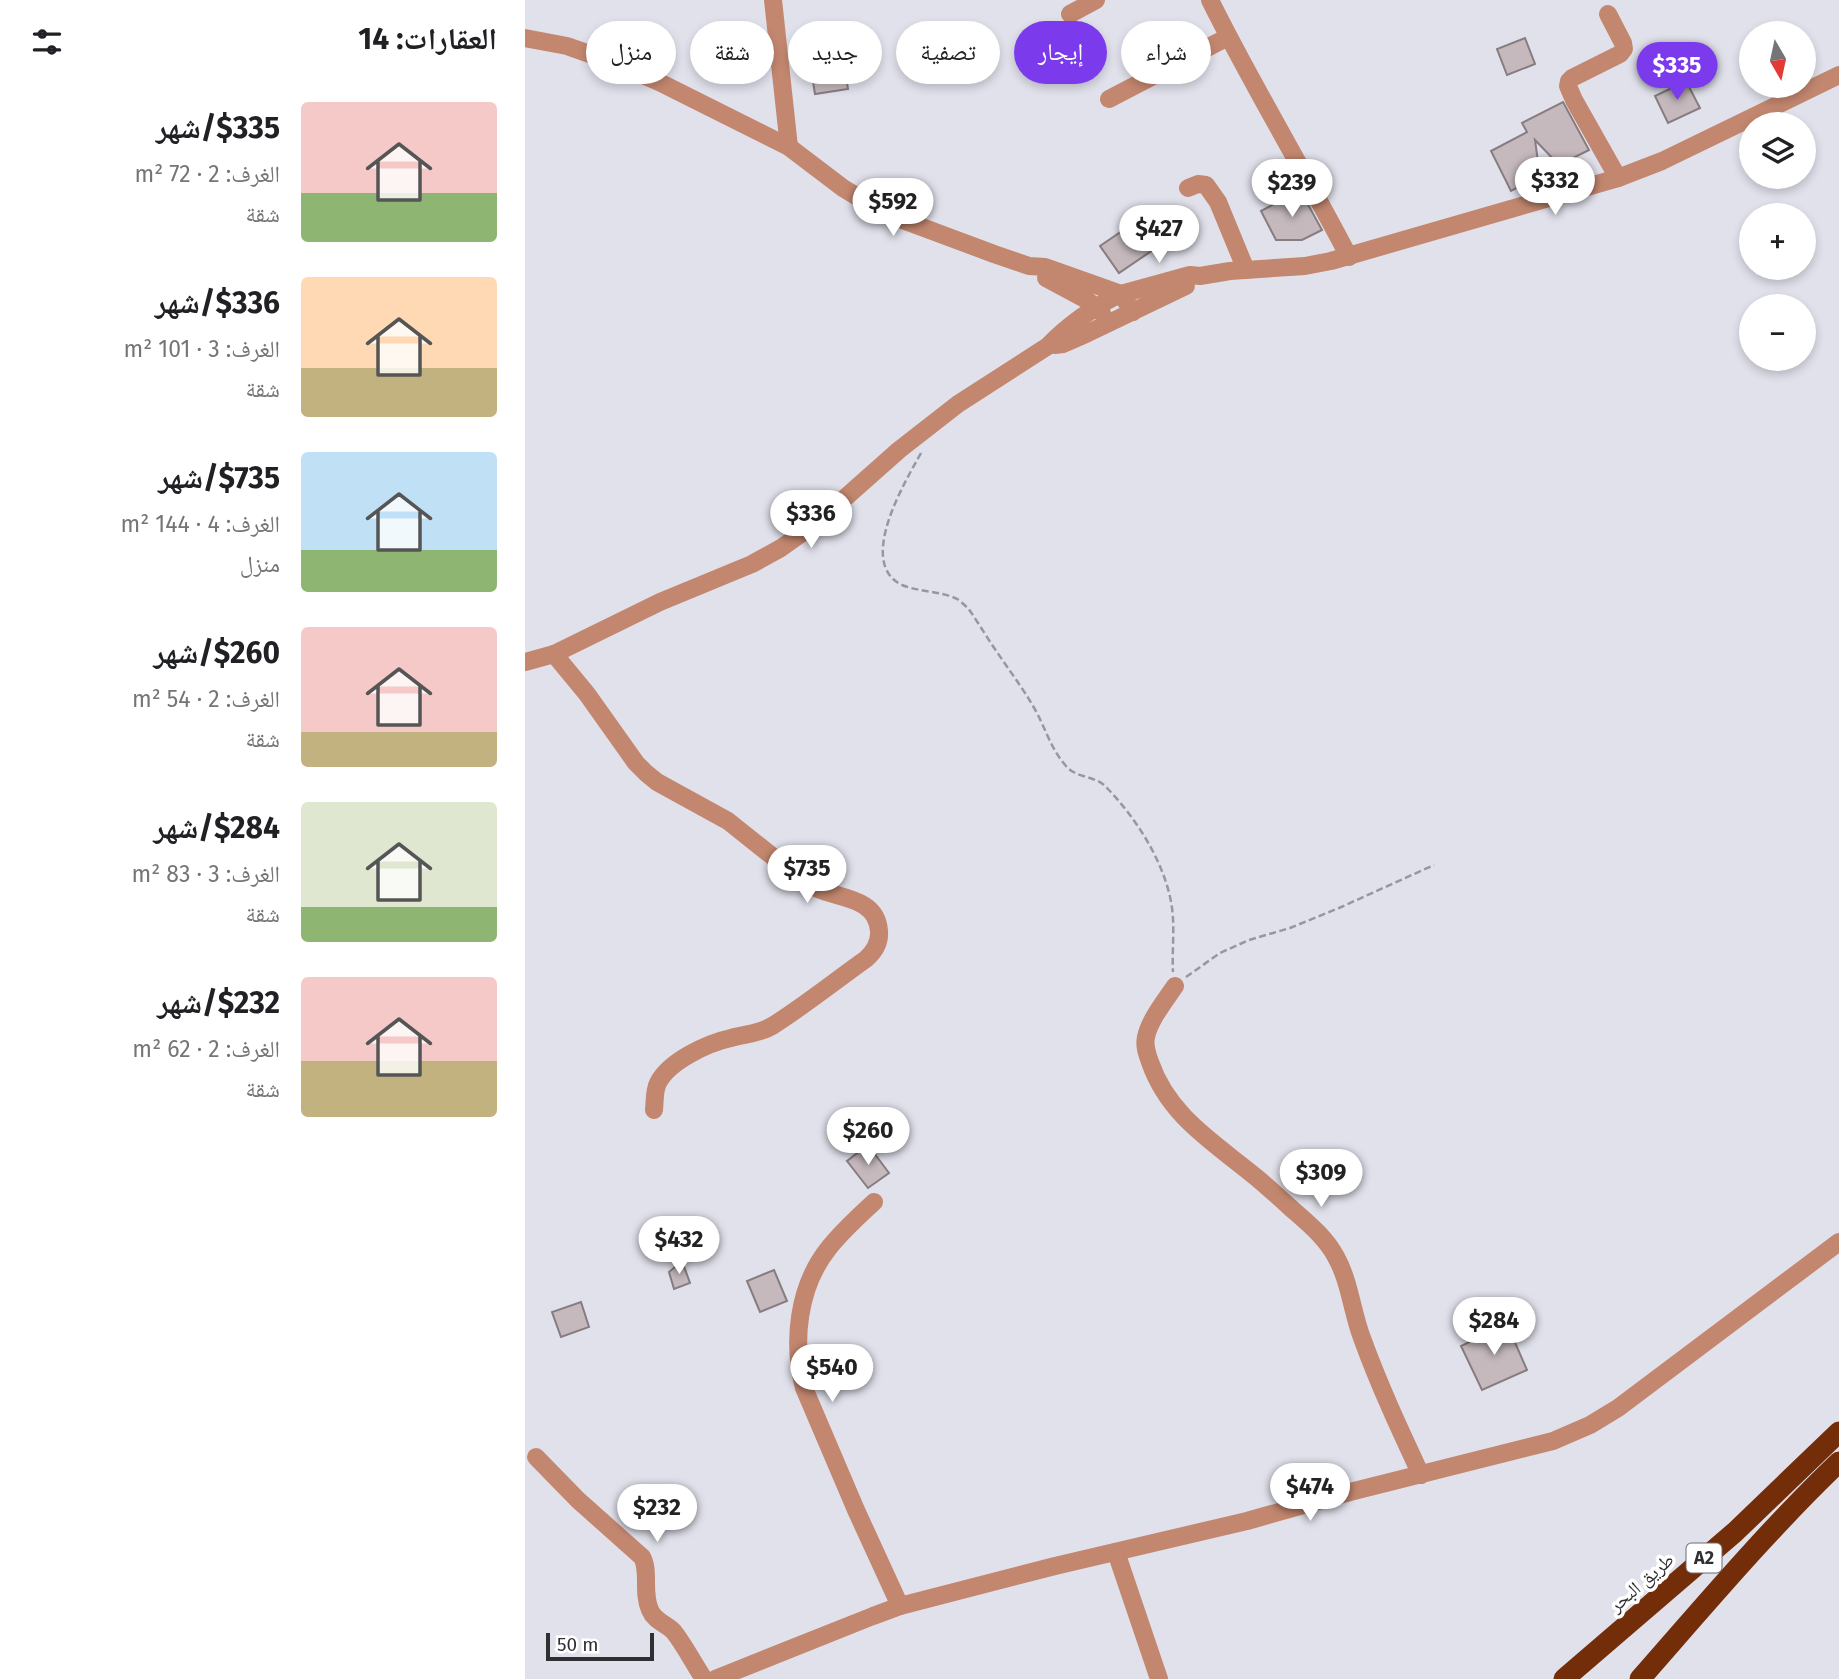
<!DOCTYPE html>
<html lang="ar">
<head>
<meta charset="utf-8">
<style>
	body { margin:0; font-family:"Fira Sans","Noto Naskh Arabic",sans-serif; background:#f2f2f2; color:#202124; direction:rtl; height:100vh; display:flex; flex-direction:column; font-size:26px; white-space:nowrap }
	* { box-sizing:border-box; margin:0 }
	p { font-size:23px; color:#757577 }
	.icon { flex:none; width:38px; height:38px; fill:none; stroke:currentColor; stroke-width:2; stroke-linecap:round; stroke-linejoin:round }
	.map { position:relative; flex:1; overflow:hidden; direction:ltr }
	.drawer { display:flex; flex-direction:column; background:#fff; width:525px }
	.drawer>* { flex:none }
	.hud { position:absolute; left:21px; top:21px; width:665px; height:63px; direction:rtl; display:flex; gap:14px }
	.needle { width:46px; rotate:171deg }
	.tools { position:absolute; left:1214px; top:21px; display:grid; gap:14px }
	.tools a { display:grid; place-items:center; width:77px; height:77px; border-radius:50%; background:#fff; box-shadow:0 4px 10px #0003; font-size:35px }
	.scale { position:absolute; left:21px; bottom:18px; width:108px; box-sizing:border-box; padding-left:7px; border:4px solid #2f2f33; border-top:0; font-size:19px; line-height:24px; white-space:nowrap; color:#2f2f33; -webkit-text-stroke:5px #fff; paint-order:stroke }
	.price { position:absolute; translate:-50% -60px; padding:0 16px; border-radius:24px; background:#fff; color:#222; font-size:23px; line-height:46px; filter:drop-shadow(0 2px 4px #0008) }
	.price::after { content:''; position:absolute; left:50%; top:42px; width:21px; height:16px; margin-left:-10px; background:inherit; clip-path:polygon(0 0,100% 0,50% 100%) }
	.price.on { background:#7c3aed; color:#fff }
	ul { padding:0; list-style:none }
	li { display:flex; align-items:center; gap:21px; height:175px; padding:0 28px }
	li span { display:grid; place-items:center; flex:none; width:196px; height:140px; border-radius:7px; color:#555 }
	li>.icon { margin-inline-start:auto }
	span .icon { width:84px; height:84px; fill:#fffc; stroke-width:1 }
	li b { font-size:30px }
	h2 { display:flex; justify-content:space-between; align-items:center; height:84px; padding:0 28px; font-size:30px }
	.chip { padding:0 24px; border-radius:32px; background:#fff; box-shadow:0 4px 10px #0003; font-size:24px; line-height:63px }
	.chip.on { background:#7c3aed; color:#fff }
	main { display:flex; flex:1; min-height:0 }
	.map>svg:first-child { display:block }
	.building { fill:#c5b9bd; stroke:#877c80; stroke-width:2 }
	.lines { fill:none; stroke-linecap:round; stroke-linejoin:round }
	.path { stroke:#97979f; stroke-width:2.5; stroke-dasharray:7 3.5; stroke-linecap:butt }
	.minor { stroke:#c3876f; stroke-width:18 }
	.highway { stroke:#732d08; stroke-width:21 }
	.labels { text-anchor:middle; stroke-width:7; stroke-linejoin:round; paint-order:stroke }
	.shield { fill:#fff; stroke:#6d6d70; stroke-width:2 }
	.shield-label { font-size:18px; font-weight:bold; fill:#2f2f33 }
	.street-label { font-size:19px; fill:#2f2f33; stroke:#fff }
</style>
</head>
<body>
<main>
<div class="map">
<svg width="1314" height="1679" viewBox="0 0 1314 1679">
	<rect width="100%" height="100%" fill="#e1e1ec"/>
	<g class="building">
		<path d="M314 33 323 89 290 94 281 38Z"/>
		<path d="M1000 38 1010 64 982 75 972 49Z"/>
		<path d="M1161 81 1175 108 1143 123 1130 96Z"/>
		<path d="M1038 102 1064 150 1034 165 1010 140 1015 176 986 191 966 151 1002 132 997 123Z"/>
		<path d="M775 190 797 230 777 240H751L736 211Z"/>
		<path d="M625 212 644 239 594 273 575 246Z"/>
		<path d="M343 1145 364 1173 343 1188 322 1161Z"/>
		<path d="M157 1261 165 1283 149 1289 144 1272Z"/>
		<path d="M249 1270 262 1301 235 1312 222 1281Z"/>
		<path d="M56 1302 64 1327 36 1337 27 1312Z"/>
		<path d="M982 1324 1002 1370 957 1390 936 1346Z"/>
	</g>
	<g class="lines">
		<g class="path">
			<path d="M396 453C380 482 331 563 377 585 394 592 414 591 430 598 435 600 439 605 443 608 453 622 462 638 472 652 484 670 497 687 508 706 520 726 525 748 541 766 552 779 571 775 582 788 614 821 646 872 648 919 649 937 647 954 648 972"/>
			<path d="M661 977 695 953 724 940 765 928 814 908 909 865"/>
		</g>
		<g class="minor">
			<path d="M248 0 264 147"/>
			<path d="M685 0C728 87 779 170 824 257"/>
			<path d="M545 14 571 0"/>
			<path d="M1083 14 1098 43 1099 49 1095 54 1047 78 1044 81 1043 86 1049 100 1093 178"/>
			<path d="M0 38 42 46 90 63 134 82 264 147 318 188 359 213 469 254 504 266 520 267 596 294 608 312"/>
			<path d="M584 99 703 37"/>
			<path d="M663 188 673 184 681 185 693 202 721 270"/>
			<path d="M521 278 562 300 577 313"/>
			<path d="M530 345 538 344 561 334 661 286"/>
			<path d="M29 654 62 694 111 763 121 773 132 782 203 821 277 880C285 885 292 889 301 892 324 899 352 902 354 931 355 943 349 952 341 959 310 981 279 1006 247 1026 234 1034 220 1034 206 1038 183 1043 144 1061 133 1083 129 1091 130 1101 129 1110"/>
			<path d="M0 662 29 654 135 602 227 564 256 548 294 521 374 450 433 404 523 346C541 327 572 304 596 294L665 275 675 276 705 271 780 266 806 261 1093 178 1137 161 1314 75"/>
			<path d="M650 986C640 1001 625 1019 621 1037 619 1046 622 1054 625 1062 644 1117 690 1143 732 1178 744 1188 756 1199 768 1210 784 1224 801 1238 811 1257 825 1282 827 1312 837 1338 854 1385 875 1430 896 1475"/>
			<path d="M349 1202C333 1217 317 1231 303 1249 273 1287 267 1342 279 1388L331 1510 375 1606"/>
			<path d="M11 1457 53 1500 117 1557C125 1571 117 1592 125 1610 130 1622 142 1624 149 1632 160 1646 169 1664 179 1679"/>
			<path d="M591 1552 634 1679"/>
			<path d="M190 1679 348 1616 375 1606 530 1566 722 1521 825 1492 1028 1441 1065 1425 1093 1408 1314 1242"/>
		</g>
		<g class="highway">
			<path d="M1039 1679 1210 1532 1314 1432"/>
			<path d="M1115 1679C1180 1605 1243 1530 1314 1462"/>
		</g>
	</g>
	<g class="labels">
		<rect class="shield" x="1161.5" y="1543.5" width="35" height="29" rx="5"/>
		<g class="shield-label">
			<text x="1179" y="1564">A2</text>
		</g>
		<g class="street-label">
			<text transform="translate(1116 1582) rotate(-41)" y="7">طريق البحر</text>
		</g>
	</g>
</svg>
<div class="tools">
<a><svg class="needle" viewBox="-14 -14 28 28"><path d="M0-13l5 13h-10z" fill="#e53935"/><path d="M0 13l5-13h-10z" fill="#757577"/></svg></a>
<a><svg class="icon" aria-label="layers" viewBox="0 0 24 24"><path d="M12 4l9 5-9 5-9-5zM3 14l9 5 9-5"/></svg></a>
<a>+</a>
<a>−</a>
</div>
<div class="scale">50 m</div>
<b class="price on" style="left:1152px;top:102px">$335</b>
<b class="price" style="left:1030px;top:217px">$332</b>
<b class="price" style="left:767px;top:219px">$239</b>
<b class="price" style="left:368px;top:238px">$592</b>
<b class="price" style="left:634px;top:265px">$427</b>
<b class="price" style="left:286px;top:550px">$336</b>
<b class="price" style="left:282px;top:905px">$735</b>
<b class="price" style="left:343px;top:1167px">$260</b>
<b class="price" style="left:796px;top:1209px">$309</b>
<b class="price" style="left:154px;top:1276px">$432</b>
<b class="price" style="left:969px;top:1357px">$284</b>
<b class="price" style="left:307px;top:1404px">$540</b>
<b class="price" style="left:785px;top:1523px">$474</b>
<b class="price" style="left:132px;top:1544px">$232</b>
<div class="hud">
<a class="chip">شراء</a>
<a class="chip on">إيجار</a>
<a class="chip">تصفية</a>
<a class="chip">جديد</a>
<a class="chip">شقة</a>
<a class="chip">منزل</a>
</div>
</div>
<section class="drawer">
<h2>العقارات: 14<svg class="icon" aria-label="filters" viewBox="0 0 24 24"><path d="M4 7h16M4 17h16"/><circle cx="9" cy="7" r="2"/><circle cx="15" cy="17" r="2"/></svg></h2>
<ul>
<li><span style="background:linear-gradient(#f6c9c9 65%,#8fb573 0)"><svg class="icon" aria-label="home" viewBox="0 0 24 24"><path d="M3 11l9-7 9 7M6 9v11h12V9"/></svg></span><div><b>$335/شهر</b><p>الغرف: 2 · 72 m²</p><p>شقة</p></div></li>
<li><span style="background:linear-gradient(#ffd9b3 65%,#c2b280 0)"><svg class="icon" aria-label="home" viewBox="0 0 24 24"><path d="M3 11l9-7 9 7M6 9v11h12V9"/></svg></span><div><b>$336/شهر</b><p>الغرف: 3 · 101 m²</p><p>شقة</p></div></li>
<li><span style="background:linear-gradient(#bfe0f5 70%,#8fb573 0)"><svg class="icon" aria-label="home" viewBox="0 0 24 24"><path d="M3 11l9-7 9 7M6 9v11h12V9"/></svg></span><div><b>$735/شهر</b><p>الغرف: 4 · 144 m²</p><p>منزل</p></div></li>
<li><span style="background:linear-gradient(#f6c9c9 75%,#c2b280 0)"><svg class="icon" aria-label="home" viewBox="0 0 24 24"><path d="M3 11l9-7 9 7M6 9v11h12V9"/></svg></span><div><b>$260/شهر</b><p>الغرف: 2 · 54 m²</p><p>شقة</p></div></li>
<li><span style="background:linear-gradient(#dfe7d0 75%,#8fb573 0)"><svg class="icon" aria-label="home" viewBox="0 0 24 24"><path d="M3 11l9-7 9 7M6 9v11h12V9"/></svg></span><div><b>$284/شهر</b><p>الغرف: 3 · 83 m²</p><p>شقة</p></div></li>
<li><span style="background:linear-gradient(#f6c9c9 60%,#c2b280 0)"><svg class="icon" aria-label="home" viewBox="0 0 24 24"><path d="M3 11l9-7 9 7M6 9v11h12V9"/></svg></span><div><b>$232/شهر</b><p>الغرف: 2 · 62 m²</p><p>شقة</p></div></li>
</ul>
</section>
</main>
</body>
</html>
